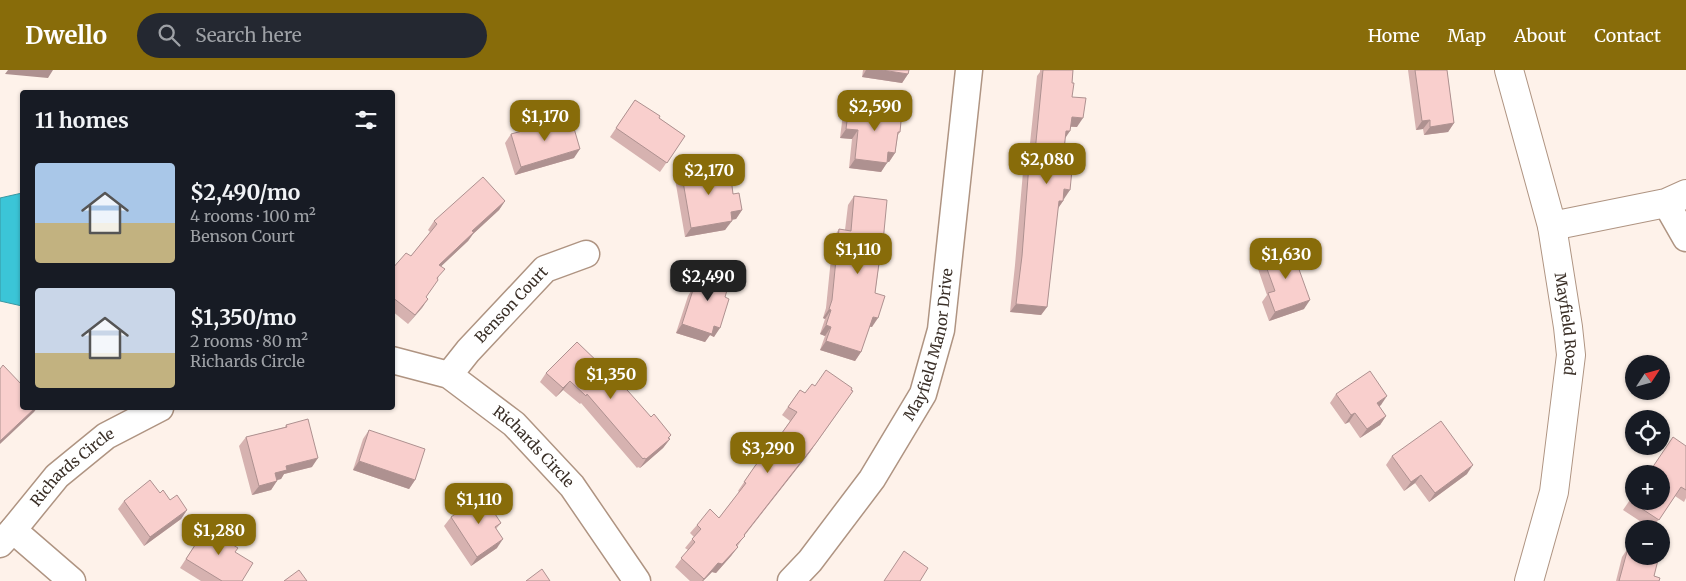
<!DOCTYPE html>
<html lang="en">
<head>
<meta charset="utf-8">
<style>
	body { margin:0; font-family:Merriweather,serif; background:#242831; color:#f1f3f6; height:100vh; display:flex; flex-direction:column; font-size:19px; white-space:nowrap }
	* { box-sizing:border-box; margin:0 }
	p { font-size:16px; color:#9ea1a6 }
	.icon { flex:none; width:28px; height:28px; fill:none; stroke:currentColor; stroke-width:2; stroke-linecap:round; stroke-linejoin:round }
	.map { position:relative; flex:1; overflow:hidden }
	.side { position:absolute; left:20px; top:20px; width:375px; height:320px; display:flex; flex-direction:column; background:#171b24; border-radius:5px; box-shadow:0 1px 4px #0004 }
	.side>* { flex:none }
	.needle { width:32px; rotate:54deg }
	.fabs { position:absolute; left:1625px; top:285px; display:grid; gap:10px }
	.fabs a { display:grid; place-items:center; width:45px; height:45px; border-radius:50%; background:#171b24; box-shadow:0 1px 4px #0004; font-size:25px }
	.price { position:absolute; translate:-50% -42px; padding:0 11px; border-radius:10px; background:#886c0a; color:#fff; font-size:16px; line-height:32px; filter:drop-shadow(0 1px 2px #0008) }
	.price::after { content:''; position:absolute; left:50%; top:30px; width:15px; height:11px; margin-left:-8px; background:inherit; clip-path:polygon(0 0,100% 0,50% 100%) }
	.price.on { background:#222; color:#fff }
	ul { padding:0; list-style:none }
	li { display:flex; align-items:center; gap:15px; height:125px; padding:0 15px }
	li span { display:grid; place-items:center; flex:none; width:140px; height:100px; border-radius:5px; color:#555 }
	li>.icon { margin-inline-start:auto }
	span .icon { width:60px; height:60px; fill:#fffc; stroke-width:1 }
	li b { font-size:21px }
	h2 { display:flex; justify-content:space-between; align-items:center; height:60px; padding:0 15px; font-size:21px }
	header { display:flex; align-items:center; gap:30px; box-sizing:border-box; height:70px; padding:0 25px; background:#886c0a; color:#fff }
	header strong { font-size:24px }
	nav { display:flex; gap:28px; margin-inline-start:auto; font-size:18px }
	.search { width:350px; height:45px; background:#242831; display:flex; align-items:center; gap:12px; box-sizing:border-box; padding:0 18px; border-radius:28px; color:#9ea1a6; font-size:19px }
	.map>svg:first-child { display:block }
	.water { fill:#3bc5d7; stroke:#3b98a2 }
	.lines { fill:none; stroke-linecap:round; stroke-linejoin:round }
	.minor-casing { stroke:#af9482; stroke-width:29 }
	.tertiary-casing { stroke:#af9482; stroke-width:30 }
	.minor { stroke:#fff; stroke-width:26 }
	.tertiary { stroke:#fff; stroke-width:28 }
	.wall { fill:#d6b2b0 }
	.shaded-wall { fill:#ae9190 }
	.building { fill:#f9cfcd; stroke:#ae9190 }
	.labels { text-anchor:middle; stroke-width:4; stroke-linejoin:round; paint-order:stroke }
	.street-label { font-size:15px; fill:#3a2f27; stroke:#fef2ea }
</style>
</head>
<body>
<header>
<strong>Dwello</strong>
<div class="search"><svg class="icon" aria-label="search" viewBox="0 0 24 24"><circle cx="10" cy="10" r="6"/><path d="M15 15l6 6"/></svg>Search here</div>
<nav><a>Home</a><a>Map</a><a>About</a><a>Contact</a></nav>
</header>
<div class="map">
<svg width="1686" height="511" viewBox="0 0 1686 511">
	<rect width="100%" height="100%" fill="#fef2ea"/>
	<path class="water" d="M22 123V236L0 231V128Z"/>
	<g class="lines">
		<g class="minor-casing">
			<g id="minor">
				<path d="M1666 133 1686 168"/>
				<path id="s1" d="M392 290 449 305 514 354 572 416 637 511"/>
				<path id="s2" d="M449 305 468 281 545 199 586 184"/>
				<path d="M13 460 72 511"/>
				<path id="s3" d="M0 474 13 460 57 406 106 366 160 338"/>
				<path id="s4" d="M791 511 810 491 872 409 923 324 941 260 969 0"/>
			</g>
		</g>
		<g class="tertiary-casing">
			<g id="tertiary">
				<path id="s5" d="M1509 0 1552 156 1568 257 1571 285 1554 422 1529 511"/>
				<path d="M1552 156 1666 133 1686 124"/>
			</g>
		</g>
		<use href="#minor" class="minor"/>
		<use href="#tertiary" class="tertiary"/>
	</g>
	<g class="wall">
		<path d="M863 0H909L908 4 902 13 862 7Z"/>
		<path d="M1040 0H1073L1072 13V27L1077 57H1070L1065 68 1062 99 1064 129 1063 131 1058 138 1047 237 1041 245 1010 242 1015 195 1024 90 1029 83 1037 6 1040 2Z"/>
		<path d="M1408 0H1447L1454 53 1448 62 1424 65 1423 59 1416 60Z"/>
		<path d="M635 30 659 48 685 66 660 102 610 67Z"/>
		<path d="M849 35 900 62 898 65 895 83 889 92H887L881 102 849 98 852 69 840 68 843 44Z"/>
		<path d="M511 64 574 88 515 105 505 73Z"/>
		<path d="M714 97 725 108 742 140 736 149 731 150 725 160 685 167 675 109 681 100Z"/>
		<path d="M854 126 881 193 879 196 875 223 872 257 869 256 861 282 855 291 820 280 825 266 820 264 825 249 823 248 826 238 833 168 839 159 845 160 848 135Z"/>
		<path d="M505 131 499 140 473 164 468 171 441 196 438 209 426 227 428 229 408 254 392 241V199L411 186 430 162 428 160 434 151Z"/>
		<path d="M1263 188 1304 239 1269 251 1262 232 1267 225 1257 196Z"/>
		<path d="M702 198 725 227 714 267 710 265 705 272 676 263 688 226 691 221 696 207Z"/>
		<path d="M577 272 670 369 663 378 640 398 638 397 637 398 581 333 580 334 563 320 556 327 540 312 546 303Z"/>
		<path d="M815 316 851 320 853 321 810 382 745 465 731 486 716 503 712 502 703 511H690L675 497 688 480 685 478 694 467 690 463 697 455 719 448 739 422 738 421 755 396 774 374 790 351 782 345 800 320 805 323Z"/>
		<path d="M1336 324 1381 335 1379 336 1386 346 1380 355 1360 368 1349 352 1345 354 1330 333Z"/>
		<path d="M286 355 312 397 284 404 281 409 277 410 271 420 252 425 239 376 246 367 285 357Z"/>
		<path d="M369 360 415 410 409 419 353 400 363 369Z"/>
		<path d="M1686 376V428L1684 432 1675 426 1652 459 1623 440 1634 424Z"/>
		<path d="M1392 386 1467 404 1429 432 1415 413 1404 421 1386 395Z"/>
		<path d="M160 423 170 430 187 440 181 449 144 476 118 439 124 431Z"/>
		<path d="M499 442 496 446 501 453 496 459 497 478 471 496 444 456 451 447Z"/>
		<path d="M210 452 235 482 242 511H201L180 498Z"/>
		<path d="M1628 478 1654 506 1659 511H1616L1622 487Z"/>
	</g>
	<g class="shaded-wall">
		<path d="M8 0H53L48 8 5 4Z"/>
		<path d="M866 0H882L908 4 902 13 862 7Z"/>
		<path d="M1072 47 1083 48 1077 57 1065 56Z"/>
		<path d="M1430 50 1423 59 1416 60 1422 51Z"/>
		<path d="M1454 53 1448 62 1424 65 1430 57Z"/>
		<path d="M846 59 858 60 852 69 840 68Z"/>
		<path d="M1066 61H1070L1064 70Z"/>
		<path d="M580 79 574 88 515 105 521 97Z"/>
		<path d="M888 82 895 83 889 92 882 91Z"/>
		<path d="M855 89 887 93 881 102 849 98Z"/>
		<path d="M1064 119 1070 120 1064 129 1058 128Z"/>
		<path d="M505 131 499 140 473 164 468 171 433 204 439 195 472 161Z"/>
		<path d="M1059 131H1063L1057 140Z"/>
		<path d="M742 140 736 149 724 151 731 142Z"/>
		<path d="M732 151 725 160 685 167 691 158Z"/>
		<path d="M428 229 422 238 408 254 415 245Z"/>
		<path d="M1310 230 1304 239 1269 251 1275 242Z"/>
		<path d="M1016 234 1047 237 1041 245 1010 242Z"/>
		<path d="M829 239 831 240 825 249 823 248Z"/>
		<path d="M873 247 878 248 872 257 866 256Z"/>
		<path d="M682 254 714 256 720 258 714 267 710 265 705 272 676 263Z"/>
		<path d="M826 255 831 257 825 266 820 264Z"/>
		<path d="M826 271 861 282 855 291 820 280Z"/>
		<path d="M570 311 563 320 556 327 563 318Z"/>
		<path d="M1387 326 1381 335 1371 342 1377 333Z"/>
		<path d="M35 338H37L34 342 0 374V371Z"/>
		<path d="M1355 343 1349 352 1345 354 1351 345Z"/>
		<path d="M1386 346 1380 355 1360 368 1367 359Z"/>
		<path d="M671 365 666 372 670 369 663 378 640 398 646 389Z"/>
		<path d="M816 373 810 382 738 473 744 465Z"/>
		<path d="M318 388 312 397 284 404 281 409 269 412 275 403 286 396Z"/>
		<path d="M359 391 415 410 409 419 353 400Z"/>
		<path d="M1473 395 1467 404 1429 432 1435 423Z"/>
		<path d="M1421 405 1415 413 1404 421 1411 412Z"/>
		<path d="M277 411 271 420 252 425 259 416Z"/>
		<path d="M187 440 181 449 144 476 150 467Z"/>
		<path d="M503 469 497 478 471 496 477 487Z"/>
		<path d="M738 477 731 486 716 503 712 502 703 511H702L718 493Z"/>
	</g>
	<g class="building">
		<path d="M882 0H909L908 4Z"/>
		<path d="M1043 0H1073L1072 13H1074L1072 27 1086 28 1083 48 1072 47 1070 61H1066L1062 99 1072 100 1070 120 1064 119 1063 131H1059L1047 237 1016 234 1022 186 1030 81 1035 82Z"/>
		<path d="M1415 0H1447L1454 53 1430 57V50L1422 51Z"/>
		<path d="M635 30 660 46 659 48 685 66 667 93 616 58Z"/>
		<path d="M849 35 902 41 900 62H898L895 83 888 82 887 93 855 89 858 60 846 59Z"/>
		<path d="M571 48 580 79 521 97 511 64Z"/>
		<path d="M713 95 714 97 723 95 725 108H731L733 124 739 123 742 140 731 142 732 151 691 158 681 100Z"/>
		<path d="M483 107 505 131 472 161 474 162 439 195 445 199 437 208 438 210 426 227 428 229 415 245 392 227V199L406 183 411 186 437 154 434 151Z"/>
		<path d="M854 126 887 130 881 193H879L875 223 885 226 878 248 873 247 861 282 826 271 831 257 826 255 831 240 829 239 832 230 839 159 851 161Z"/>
		<path d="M1291 177 1310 230 1275 242 1268 223 1275 221 1263 188Z"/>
		<path d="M702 198 731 207 725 227 729 229 720 258 714 256 712 264 682 254 694 217 696 218Z"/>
		<path d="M577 272 628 321 651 347 654 344 671 365 668 368 670 369 646 389 644 388 643 389 587 324 586 326 570 311 563 318 546 303Z"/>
		<path d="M3 295 22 315V338H35L0 371V299Z"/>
		<path d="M826 300 852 318 851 320 853 321 816 373 744 465 745 466 736 475 738 477 722 494 718 493 704 509 681 488 695 472 692 469 701 459 697 455 710 439 719 448 746 413 744 412 755 396 773 373 774 374 797 342 788 337 800 320 805 323 812 314 815 316Z"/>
		<path d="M1370 301 1387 326 1377 333 1386 346 1367 359 1355 343 1351 345 1336 324Z"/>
		<path d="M308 349 318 388 286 396 287 400 275 403 277 411 259 416 246 367 287 357 286 355Z"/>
		<path d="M1441 351 1473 395 1435 423 1421 405 1411 412 1392 386Z"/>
		<path d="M369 360 425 379 415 410 359 391Z"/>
		<path d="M1673 367 1686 376V420L1681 417 1659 450 1630 431 1634 425V431H1661V404H1648Z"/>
		<path d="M150 410 160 423 163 420 170 430 177 425 187 440 150 467 124 431Z"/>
		<path d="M486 423 499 442 495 444 501 453 495 457 503 469 477 487 451 447Z"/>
		<path d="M210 452 228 464 225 470 238 478 235 482 253 493 242 511H222L186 489Z"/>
		<path d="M1628 478 1634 480V486H1659L1654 506 1660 508 1659 511H1619Z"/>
		<path d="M904 481 928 498 920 511H884Z"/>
		<path d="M542 499 550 511H526Z"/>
		<path d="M299 500 307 511H284Z"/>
	</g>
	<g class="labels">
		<g class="street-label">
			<text dy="5" stroke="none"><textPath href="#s2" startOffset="94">Benson Court</textPath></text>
			<text dy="5" stroke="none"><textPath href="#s5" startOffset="261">Mayfield Road</textPath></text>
			<text dy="5" stroke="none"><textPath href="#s4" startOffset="279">Mayfield Manor Drive</textPath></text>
			<text dy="5" stroke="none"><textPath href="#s1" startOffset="170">Richards Circle</textPath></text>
			<text dy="5" stroke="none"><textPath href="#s3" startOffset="106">Richards Circle</textPath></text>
		</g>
	</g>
</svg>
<div class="fabs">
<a><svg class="needle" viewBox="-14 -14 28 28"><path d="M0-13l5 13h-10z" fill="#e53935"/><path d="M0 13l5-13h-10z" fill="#9ea1a6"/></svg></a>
<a><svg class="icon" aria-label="locate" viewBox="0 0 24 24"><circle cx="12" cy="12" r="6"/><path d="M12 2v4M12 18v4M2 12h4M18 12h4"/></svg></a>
<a>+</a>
<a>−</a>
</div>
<b class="price" style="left:875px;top:62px">$2,590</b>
<b class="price" style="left:545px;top:72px">$1,170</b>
<b class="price" style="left:1047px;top:115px">$2,080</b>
<b class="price" style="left:709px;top:126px">$2,170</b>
<b class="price" style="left:858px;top:205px">$1,110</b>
<b class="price" style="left:1286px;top:210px">$1,630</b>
<b class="price on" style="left:708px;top:232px">$2,490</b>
<b class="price" style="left:611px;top:330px">$1,350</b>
<b class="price" style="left:768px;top:404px">$3,290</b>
<b class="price" style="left:479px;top:455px">$1,110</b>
<b class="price" style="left:219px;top:486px">$1,280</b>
<section class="side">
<h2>11 homes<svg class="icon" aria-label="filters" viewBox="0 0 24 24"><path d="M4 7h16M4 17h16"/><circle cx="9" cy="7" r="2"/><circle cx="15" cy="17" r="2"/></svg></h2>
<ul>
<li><span style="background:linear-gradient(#a9c7e8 60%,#c2b280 0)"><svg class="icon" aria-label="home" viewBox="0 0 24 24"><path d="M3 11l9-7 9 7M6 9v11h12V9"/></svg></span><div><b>$2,490/mo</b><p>4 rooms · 100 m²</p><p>Benson Court</p></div></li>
<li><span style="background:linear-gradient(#c9d6e8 65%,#c2b280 0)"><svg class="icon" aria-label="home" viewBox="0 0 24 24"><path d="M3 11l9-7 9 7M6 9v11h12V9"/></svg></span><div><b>$1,350/mo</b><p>2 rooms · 80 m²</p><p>Richards Circle</p></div></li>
</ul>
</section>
</div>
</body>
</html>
